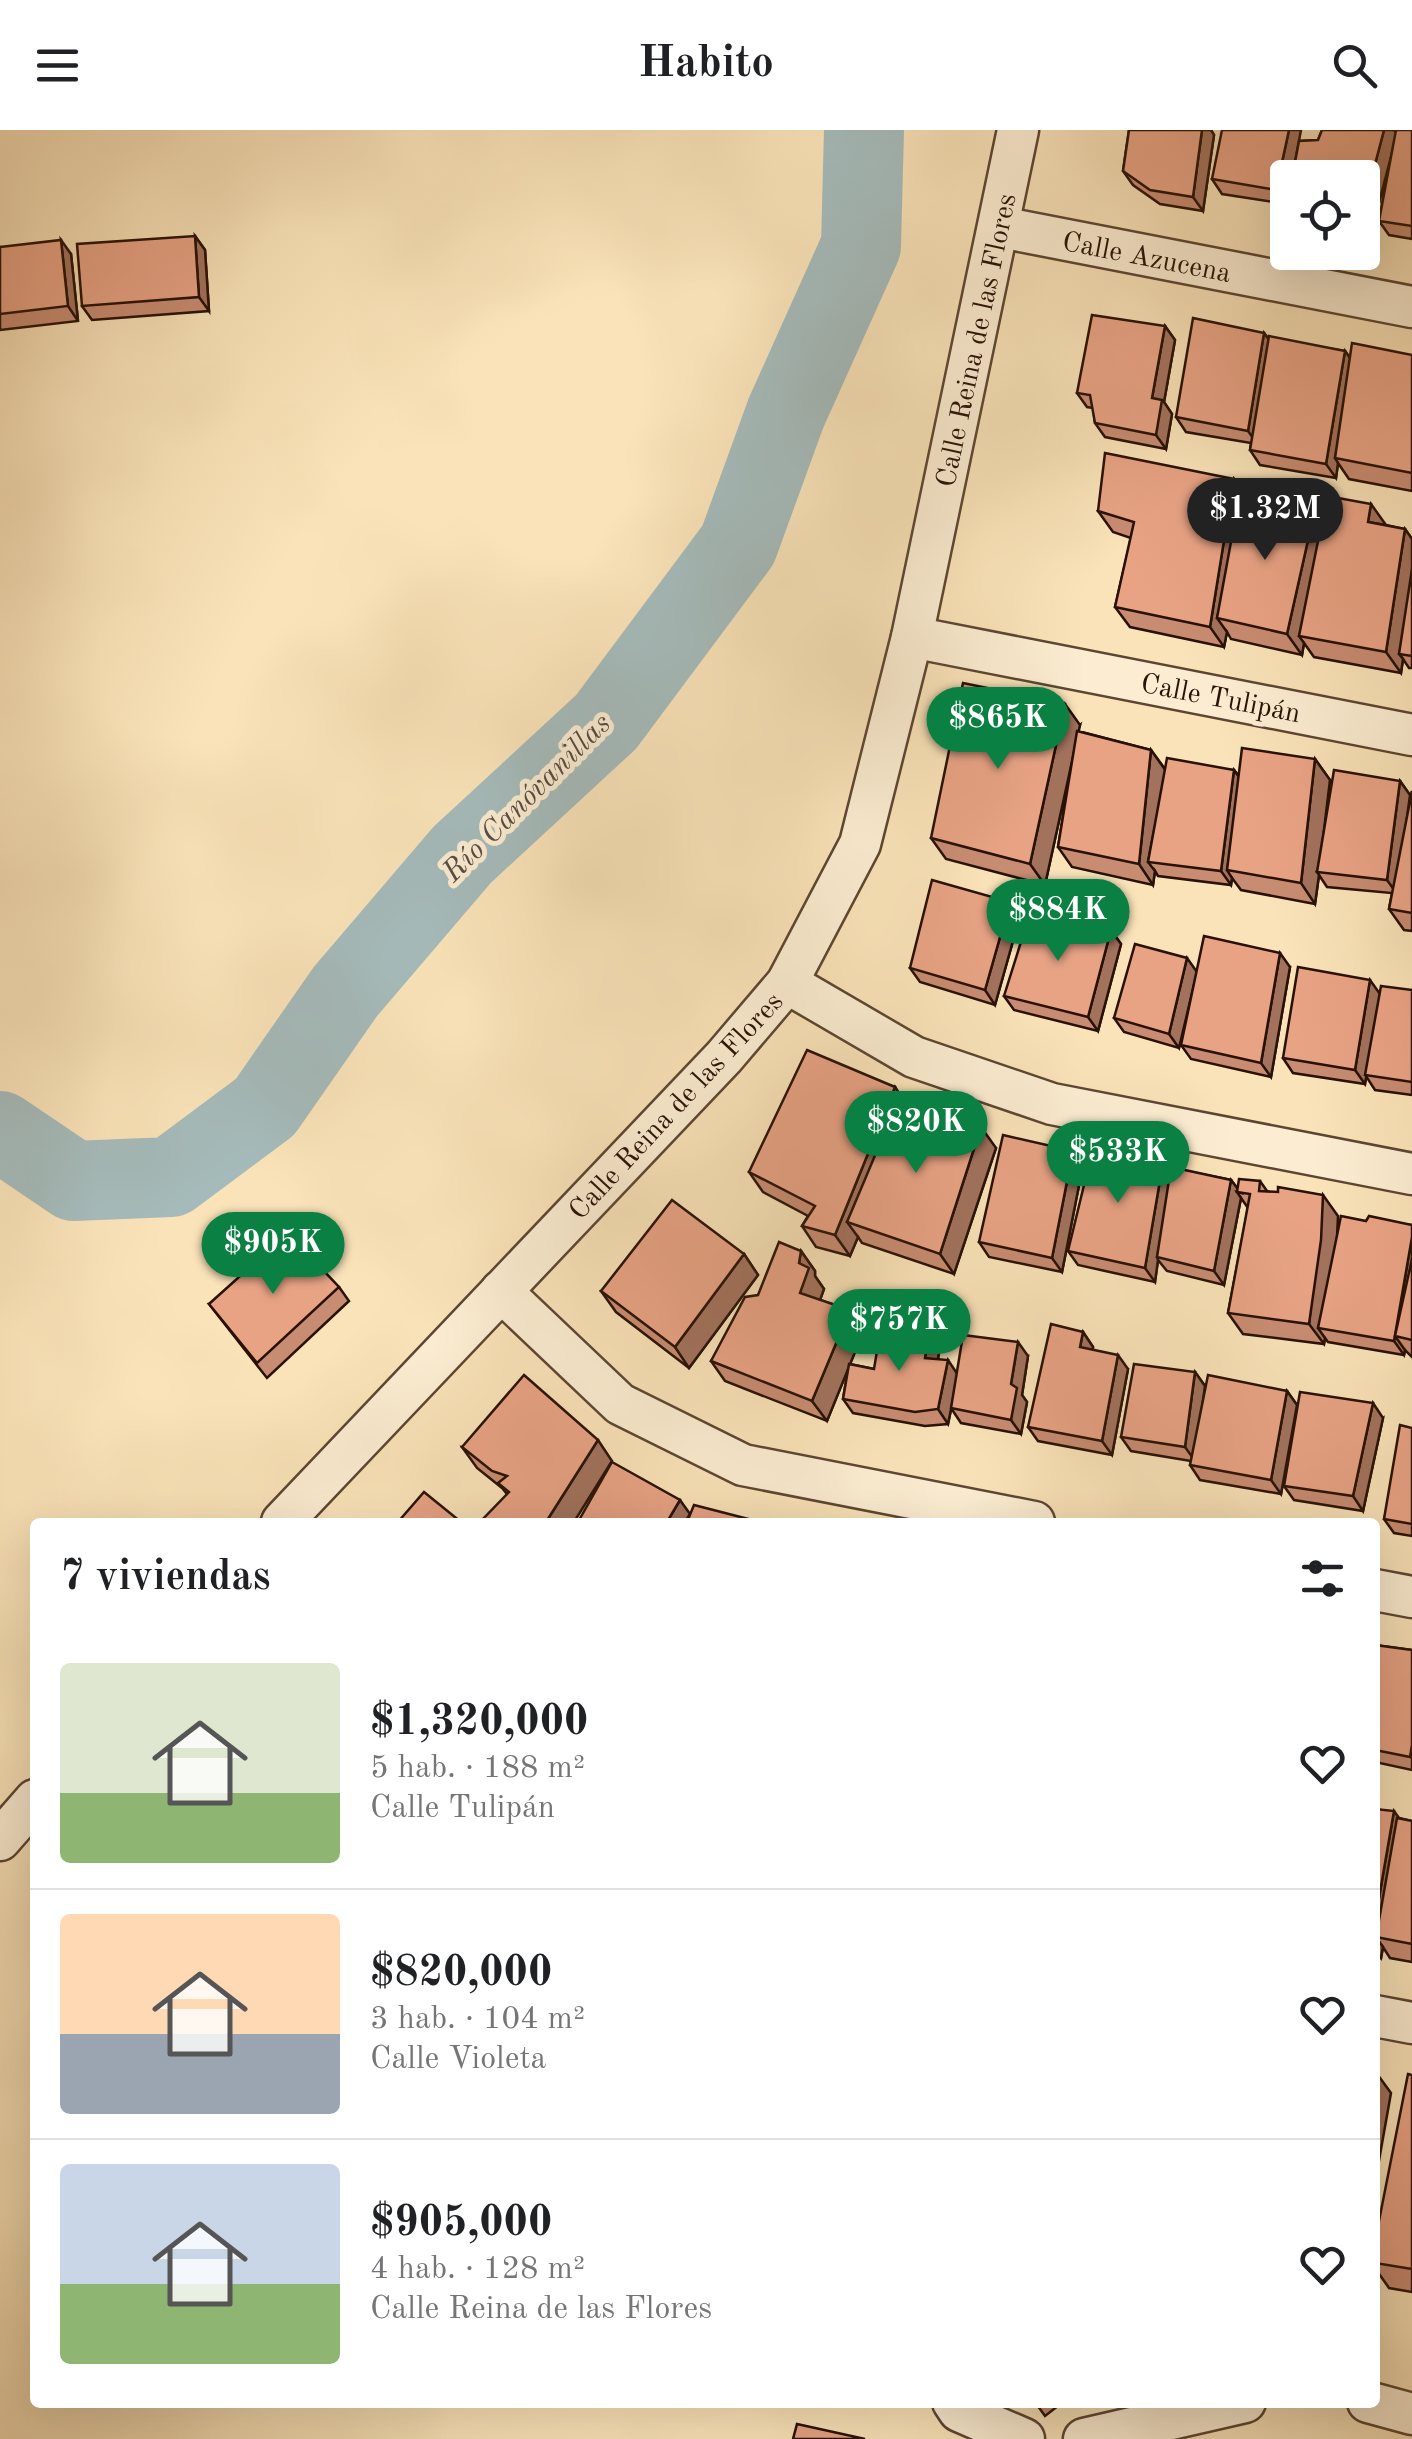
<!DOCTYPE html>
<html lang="es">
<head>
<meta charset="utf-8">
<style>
	body { margin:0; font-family:"Old Standard TT",serif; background:#f2f2f2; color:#202124; height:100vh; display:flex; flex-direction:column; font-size:38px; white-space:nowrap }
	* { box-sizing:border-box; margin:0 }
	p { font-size:32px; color:#757577 }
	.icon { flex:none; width:55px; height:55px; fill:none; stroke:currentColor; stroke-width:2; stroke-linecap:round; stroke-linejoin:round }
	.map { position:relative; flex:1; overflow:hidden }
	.panel { position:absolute; left:30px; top:1388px; width:1350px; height:890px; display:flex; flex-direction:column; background:#fff; border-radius:10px; box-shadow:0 10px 40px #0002 }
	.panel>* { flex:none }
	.tools { position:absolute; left:1270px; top:30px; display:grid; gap:20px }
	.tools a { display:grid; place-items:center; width:110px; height:110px; border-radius:10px; background:#fff; box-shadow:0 10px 40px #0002; font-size:50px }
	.price { position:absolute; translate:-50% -85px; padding:0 22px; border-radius:35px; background:#0b8043; color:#fff; font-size:32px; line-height:65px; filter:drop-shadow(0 2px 5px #0008) }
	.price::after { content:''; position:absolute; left:50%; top:60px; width:30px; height:22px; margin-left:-15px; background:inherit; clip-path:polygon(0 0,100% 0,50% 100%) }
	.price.active { background:#222; color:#fff }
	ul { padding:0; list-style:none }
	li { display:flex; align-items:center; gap:30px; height:250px; padding:0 30px }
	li+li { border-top:2px solid #e0e0e0 }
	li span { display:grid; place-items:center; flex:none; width:280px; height:200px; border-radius:10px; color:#555 }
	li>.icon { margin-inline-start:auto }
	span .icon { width:120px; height:120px; fill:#fffc; stroke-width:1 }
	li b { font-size:42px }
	h2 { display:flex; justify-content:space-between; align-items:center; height:120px; padding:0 30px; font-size:42px }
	header { display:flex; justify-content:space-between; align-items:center; height:130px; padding:0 30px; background:#fff; font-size:45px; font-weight:800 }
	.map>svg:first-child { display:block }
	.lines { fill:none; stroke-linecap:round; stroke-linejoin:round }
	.river { stroke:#a5bbbb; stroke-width:80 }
	.street-casing { stroke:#5c4632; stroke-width:45 }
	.street { stroke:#fcedd2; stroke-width:40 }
	.wall { fill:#c88c72; stroke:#281105; stroke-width:2.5 }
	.shaded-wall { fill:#a2725d; stroke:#281105; stroke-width:2.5 }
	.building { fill:#e8a385; stroke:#281105; stroke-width:2.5 }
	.labels { text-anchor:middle; stroke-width:10; stroke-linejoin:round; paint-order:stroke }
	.street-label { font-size:28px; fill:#281105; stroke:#fcedd2 }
	.water-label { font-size:30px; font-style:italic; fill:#544c45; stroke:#fcedd2 }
</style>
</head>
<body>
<header><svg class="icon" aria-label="menu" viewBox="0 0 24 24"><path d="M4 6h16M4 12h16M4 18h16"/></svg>Habito<svg class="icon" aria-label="search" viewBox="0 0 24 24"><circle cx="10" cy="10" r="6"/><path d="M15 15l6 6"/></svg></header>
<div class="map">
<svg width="1412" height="2309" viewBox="0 0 1412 2309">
	<rect width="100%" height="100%" fill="#fae3b9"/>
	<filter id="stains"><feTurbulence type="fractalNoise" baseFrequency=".002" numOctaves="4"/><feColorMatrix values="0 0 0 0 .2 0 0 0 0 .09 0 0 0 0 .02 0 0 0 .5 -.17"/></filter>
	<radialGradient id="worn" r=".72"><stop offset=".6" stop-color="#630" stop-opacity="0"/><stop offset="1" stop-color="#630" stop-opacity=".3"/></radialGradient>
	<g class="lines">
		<path class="river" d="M0 1001 74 1051 171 1047 265 977 345 862 462 725 606 592 738 415 786 283 861 116 864 0"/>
		<g class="street-casing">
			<g id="street">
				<path d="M1000 97 1412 177"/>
				<path d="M912 507 1412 605"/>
				<path d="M787 853 914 927 1052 974 1412 1044"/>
				<path d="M501 1161 620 1274 743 1335 1034 1392"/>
				<path d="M282 1392 724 927 787 853 860 714 912 507 1018 0"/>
				<path d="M1375 1460 1412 1467"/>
				<path d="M0 1710 35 1670"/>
				<path d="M1375 1886 1412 1893"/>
				<path d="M953 2272 959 2281 1024 2309"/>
				<path d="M1368 2272 1412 2284"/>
				<path d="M1084 2309 1245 2272"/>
			</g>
		</g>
		<use href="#street" class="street"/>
	</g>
	<g class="wall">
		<path d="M1129 0H1211L1214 5 1203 81 1160 74 1133 55 1123 41Z"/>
		<path d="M1322 0H1394L1396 1 1412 0V109L1389 105 1379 91 1390 33 1368 114 1362 113V48H1288L1286 74 1222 64 1212 49 1299 11 1318 10Z"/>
		<path d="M195 106 205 120 209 181 92 190 82 176Z"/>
		<path d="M0 117 71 124 78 191 0 200Z"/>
		<path d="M1165 196 1175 210 1164 272 1172 284 1166 319 1105 307 1095 293 1093 278 1087 277 1077 263Z"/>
		<path d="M1264 203 1269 209 1345 221 1350 228 1412 225V361L1349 349 1338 333 1336 348 1260 335 1250 320 1251 313 1186 302 1176 287Z"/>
		<path d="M1234 349 1244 364 1315 379 1322 390 1386 395 1405 399 1412 409V538H1409L1403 529 1401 543 1314 527 1304 513 1302 525 1231 509 1227 502 1224 517 1130 497 1115 477 1131 408 1113 402 1098 381Z"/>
		<path d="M1080 595 1078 601 1151 620 1165 639 1234 640 1239 646 1315 629 1330 650 1323 703 1400 651 1410 665 1407 686 1412 661V801L1404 800 1389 779 1392 763 1327 757 1319 745 1315 774 1241 760 1232 748 1231 755 1158 746 1155 741 1153 755 1072 737 1058 717 1071 636 1045 755 946 729 931 708Z"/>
		<path d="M1020 786 995 875 920 852 910 838Z"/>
		<path d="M1111 800 1121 814 1098 901 1014 880 1004 866Z"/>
		<path d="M1290 837 1271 947 1191 929 1181 915 1193 858 1179 918 1124 902 1114 888 1197 842Z"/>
		<path d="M1412 860V965L1375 960 1366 946 1365 954 1293 943 1283 928 1379 864Z"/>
		<path d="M895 957 900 966 996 1018 954 1144 862 1113 858 1107 850 1126 816 1117 802 1096 808 1086 763 1062 749 1042Z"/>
		<path d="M1073 1021 1083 1035 1062 1142 989 1127 979 1112Z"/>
		<path d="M1171 1038 1231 1050 1237 1058 1260 1051 1267 1061 1338 1086 1337 1108 1366 1091 1412 1095V1227L1405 1220 1404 1225 1328 1212 1325 1208 1324 1214 1243 1204 1228 1183 1248 1078 1241 1068 1224 1155 1167 1141 1158 1130 1155 1152 1078 1135 1068 1121Z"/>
		<path d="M801 1121 815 1141V1146L824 1159 820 1170 850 1180 864 1200 850 1234 874 1239 929 1204 940 1218 938 1229 957 1244 1028 1226 1022 1265 1027 1272 1021 1304 961 1293 951 1278 953 1270 948 1294 925 1296 853 1283 843 1269 848 1239 827 1291 725 1251 711 1231 758 1165Z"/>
		<path d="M744 1124 758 1145 689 1238 616 1182 601 1161Z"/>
		<path d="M339 1157 349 1171 267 1248 209 1174Z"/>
		<path d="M1083 1202 1093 1217V1220L1128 1239 1112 1325 1038 1311 1028 1297Z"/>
		<path d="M1195 1242 1205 1256 1287 1261 1297 1275 1281 1364 1200 1350 1190 1335 1191 1331 1131 1321 1121 1307Z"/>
		<path d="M1383 1288 1363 1381 1294 1370 1284 1356Z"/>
		<path d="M1412 1298V1406L1394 1403 1384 1389Z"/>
		<path d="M462 1317 612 1331 507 1364 502 1358 477 1338Z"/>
		<path d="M1375 1515 1412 1520V1640L1375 1632Z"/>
		<path d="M1375 1679 1399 1688 1412 1691V1832L1390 1828 1383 1817 1381 1828 1375 1827Z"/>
		<path d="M1412 1945V2162L1389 2158 1375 2138V2111Z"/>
		<path d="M1035 2272H1063L1045 2286Z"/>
	</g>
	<g class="shaded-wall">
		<path d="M1202 0H1211L1214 5 1203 81 1193 67Z"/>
		<path d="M1289 0H1301L1292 48H1288L1286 74 1276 60Z"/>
		<path d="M1384 0H1394L1397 4 1368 114 1362 106V84Z"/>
		<path d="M195 106 205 120 209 181 199 167Z"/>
		<path d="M61 110 71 124 78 191 68 176Z"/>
		<path d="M1165 196 1175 210 1164 272 1172 284 1166 319 1156 305 1152 268Z"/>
		<path d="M1264 203 1274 217 1258 315 1248 301Z"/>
		<path d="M1345 221 1355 235 1335 328 1338 333 1336 348 1326 334Z"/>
		<path d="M1234 349 1248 370 1217 488 1227 502 1224 517 1210 497Z"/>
		<path d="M1371 374 1386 395 1368 392Z"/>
		<path d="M1315 379 1330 400 1299 506 1304 513 1302 525 1287 504Z"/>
		<path d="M1405 399 1412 409V470L1399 524 1403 529 1401 543 1386 522Z"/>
		<path d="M1065 574 1080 595 1045 755 1030 734Z"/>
		<path d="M1151 620 1166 641 1148 732 1155 741 1153 755 1139 734Z"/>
		<path d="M1315 629 1330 650 1319 742H1317L1319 745 1315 774 1301 753Z"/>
		<path d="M1234 640 1244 654 1227 740 1232 748 1231 755 1221 741Z"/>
		<path d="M1400 651 1410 665 1397 764 1387 750Z"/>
		<path d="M1010 772 1020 786 995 875 985 860Z"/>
		<path d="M1111 800 1121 814 1098 901 1088 887Z"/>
		<path d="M1280 823 1290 837 1271 947 1261 933Z"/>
		<path d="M1187 828 1197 842 1179 918 1169 904Z"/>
		<path d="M1370 850 1380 864 1365 954 1355 940Z"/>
		<path d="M895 957 909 978 847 1092 858 1107 850 1126 835 1105Z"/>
		<path d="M981 997 996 1018 954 1144 940 1124Z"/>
		<path d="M1073 1021 1083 1035 1062 1142 1052 1128Z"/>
		<path d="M1164 1027 1174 1042 1157 1127 1158 1130 1155 1152 1145 1138Z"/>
		<path d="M1231 1050 1241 1063 1237 1062 1241 1068 1224 1155 1214 1141Z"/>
		<path d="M1323 1065 1338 1086 1336 1130 1318 1198 1325 1208 1324 1214 1309 1194Z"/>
		<path d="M1412 1107V1180L1395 1206 1405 1220 1404 1225 1394 1211Z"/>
		<path d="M801 1121 815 1141V1146L824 1159 815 1184 800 1163 799 1133Z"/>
		<path d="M744 1124 758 1145 689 1238 675 1217Z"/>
		<path d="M850 1180 864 1200 827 1291 812 1271Z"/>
		<path d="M1083 1202 1093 1217 1090 1232 1080 1217Z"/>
		<path d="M929 1204 940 1218 935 1242 925 1228Z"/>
		<path d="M1018 1212 1028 1226 1022 1265 1027 1272 1021 1304 1011 1290V1254Z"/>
		<path d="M1118 1225 1128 1239 1112 1325 1102 1311Z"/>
		<path d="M948 1230 958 1245 948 1294 938 1279Z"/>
		<path d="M1195 1242 1205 1256 1195 1331 1185 1317Z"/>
		<path d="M1287 1261 1297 1275 1281 1364 1271 1350Z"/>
		<path d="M1373 1273 1383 1288 1363 1381 1353 1366Z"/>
		<path d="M598 1310 612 1331 574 1392H546Z"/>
		<path d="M680 1370 690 1384 685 1392H667Z"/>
		<path d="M1394 1681 1404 1695 1376 1807 1383 1817 1381 1828 1375 1820V1791Z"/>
		<path d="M1375 1941 1391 1963 1375 2053Z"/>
	</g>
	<g class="building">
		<path d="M1129 0H1202L1193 67 1150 60 1123 41Z"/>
		<path d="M1222 0H1289L1276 60 1212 49Z"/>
		<path d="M1322 0H1384L1362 84V48H1292L1299 11 1318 10Z"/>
		<path d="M1396 0H1412V96L1379 91Z"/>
		<path d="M195 106 199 167 82 176 77 114Z"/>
		<path d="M61 110 68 176 0 184V117Z"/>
		<path d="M1092 185 1165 196 1152 268 1162 270 1156 305 1095 293 1090 265 1077 263Z"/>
		<path d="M1193 188 1264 203 1248 301 1176 287Z"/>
		<path d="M1269 206 1345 221 1326 334 1250 320Z"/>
		<path d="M1352 213 1412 225V343L1335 328Z"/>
		<path d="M1105 323 1234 349 1210 497 1115 477 1134 392 1098 381Z"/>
		<path d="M1240 363 1315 379 1287 504 1217 488Z"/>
		<path d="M1327 366 1371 374 1368 392 1405 399 1386 522 1299 506Z"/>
		<path d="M1412 439V526L1399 524Z"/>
		<path d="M963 553 1065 574 1030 734 931 708Z"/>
		<path d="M1077 601 1151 620 1139 734 1058 717Z"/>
		<path d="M1242 618 1315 629 1301 753 1227 740Z"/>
		<path d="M1167 628 1234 640 1221 741 1148 732Z"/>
		<path d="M1334 640 1400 651 1387 750 1317 742Z"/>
		<path d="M1412 661V783L1389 779Z"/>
		<path d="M932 750 1010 772 985 860 910 838Z"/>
		<path d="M1031 780 1111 800 1088 887 1004 866Z"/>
		<path d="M1204 806 1280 823 1261 933 1181 915Z"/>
		<path d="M1135 814 1187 828 1169 904 1114 888Z"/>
		<path d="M1298 837 1370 850 1355 940 1283 928Z"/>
		<path d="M1381 856 1412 860V952L1365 945Z"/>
		<path d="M807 920 895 957 835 1105 802 1096 815 1076 749 1042Z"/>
		<path d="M900 966 981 997 940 1124 847 1092Z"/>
		<path d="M1003 1005 1073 1021 1052 1128 979 1112Z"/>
		<path d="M1094 1014 1164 1027 1145 1138 1068 1121Z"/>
		<path d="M1171 1037 1231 1050 1214 1141 1157 1127Z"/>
		<path d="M1239 1049 1260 1051 1259 1061 1278 1062V1057L1323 1065 1321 1110 1309 1194 1228 1183 1250 1064 1237 1062Z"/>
		<path d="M672 1070 744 1124 675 1217 601 1161Z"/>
		<path d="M1341 1086 1366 1091 1369 1086 1412 1095V1107L1394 1211 1318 1198Z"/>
		<path d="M288 1103 339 1157 257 1233 209 1174Z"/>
		<path d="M779 1112 801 1121 799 1133 809 1138 800 1163 850 1180 812 1271 711 1231 745 1167 758 1165Z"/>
		<path d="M1412 1129V1210L1395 1206Z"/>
		<path d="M1051 1194 1083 1202 1080 1217 1118 1225 1102 1311 1028 1297Z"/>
		<path d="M881 1197 929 1204 925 1228 948 1230 938 1279 915 1282 843 1269 849 1234 874 1239Z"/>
		<path d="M963 1205 1018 1212 1011 1254 1017 1258 1011 1290 951 1278Z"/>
		<path d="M1134 1234 1195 1242 1185 1317 1121 1307Z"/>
		<path d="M524 1245 598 1310 546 1392H480L509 1362 498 1353 507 1346 492 1341 462 1317Z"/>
		<path d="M1208 1245 1287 1261 1271 1350 1190 1335Z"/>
		<path d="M1300 1262 1373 1273 1353 1366 1284 1356Z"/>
		<path d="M1400 1295 1412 1298V1394L1384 1389Z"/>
		<path d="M612 1332 680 1370 667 1392H578Z"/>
		<path d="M424 1362 461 1392H398Z"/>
		<path d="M694 1375 760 1392H687Z"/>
		<path d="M1375 1515 1412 1520V1615L1410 1627 1375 1620Z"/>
		<path d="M1375 1679 1394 1681 1375 1791Z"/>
		<path d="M1397 1688 1412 1691V1814L1376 1807Z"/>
		<path d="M1408 1944 1412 1945V2139L1375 2133V2111Z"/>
		<path d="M797 2294 865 2309H793Z"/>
	</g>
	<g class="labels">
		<g class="street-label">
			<text transform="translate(1147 126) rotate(11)" y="10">Calle Azucena</text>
			<text transform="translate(975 210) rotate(-78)" y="10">Calle Reina de las Flores</text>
			<text transform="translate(1221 567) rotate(11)" y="10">Calle Tulipán</text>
			<text transform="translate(675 975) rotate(-47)" y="10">Calle Reina de las Flores</text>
		</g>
		<g class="water-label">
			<text transform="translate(526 667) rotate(-45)" y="10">Río Canóvanillas</text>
		</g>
	</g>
	<rect width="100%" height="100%" filter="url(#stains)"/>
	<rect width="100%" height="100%" fill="url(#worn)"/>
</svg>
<div class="tools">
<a><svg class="icon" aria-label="locate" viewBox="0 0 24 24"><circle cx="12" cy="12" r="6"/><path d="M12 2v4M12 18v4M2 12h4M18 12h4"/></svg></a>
</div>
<b class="price active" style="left:1265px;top:433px">$1.32M</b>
<b class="price" style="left:998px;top:642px">$865K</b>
<b class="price" style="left:1058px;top:834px">$884K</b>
<b class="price" style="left:916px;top:1046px">$820K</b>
<b class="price" style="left:1118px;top:1076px">$533K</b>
<b class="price" style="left:273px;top:1167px">$905K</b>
<b class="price" style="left:899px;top:1244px">$757K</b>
<section class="panel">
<h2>7 viviendas<svg class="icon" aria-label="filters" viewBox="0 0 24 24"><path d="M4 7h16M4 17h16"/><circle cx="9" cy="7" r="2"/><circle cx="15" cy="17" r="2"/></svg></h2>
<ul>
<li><span style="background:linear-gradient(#dfe7d0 65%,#8fb573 0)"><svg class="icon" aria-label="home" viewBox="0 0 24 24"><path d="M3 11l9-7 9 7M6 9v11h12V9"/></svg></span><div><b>$1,320,000</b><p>5 hab. · 188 m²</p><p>Calle Tulipán</p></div><svg class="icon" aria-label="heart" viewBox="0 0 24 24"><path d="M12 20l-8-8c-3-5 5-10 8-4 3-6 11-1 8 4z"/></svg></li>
<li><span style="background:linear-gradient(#ffd9b3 60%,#9aa5b1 0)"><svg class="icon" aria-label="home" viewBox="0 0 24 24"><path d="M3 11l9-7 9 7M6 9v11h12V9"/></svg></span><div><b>$820,000</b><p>3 hab. · 104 m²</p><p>Calle Violeta</p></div><svg class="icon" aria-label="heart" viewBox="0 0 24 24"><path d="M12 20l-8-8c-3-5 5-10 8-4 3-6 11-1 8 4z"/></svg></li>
<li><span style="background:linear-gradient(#c9d6e8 60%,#8fb573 0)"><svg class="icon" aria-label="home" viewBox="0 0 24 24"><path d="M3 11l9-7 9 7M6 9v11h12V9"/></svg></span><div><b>$905,000</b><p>4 hab. · 128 m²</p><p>Calle Reina de las Flores</p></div><svg class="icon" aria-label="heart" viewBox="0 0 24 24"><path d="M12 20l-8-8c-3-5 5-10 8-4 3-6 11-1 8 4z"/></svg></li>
</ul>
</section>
</div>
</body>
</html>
